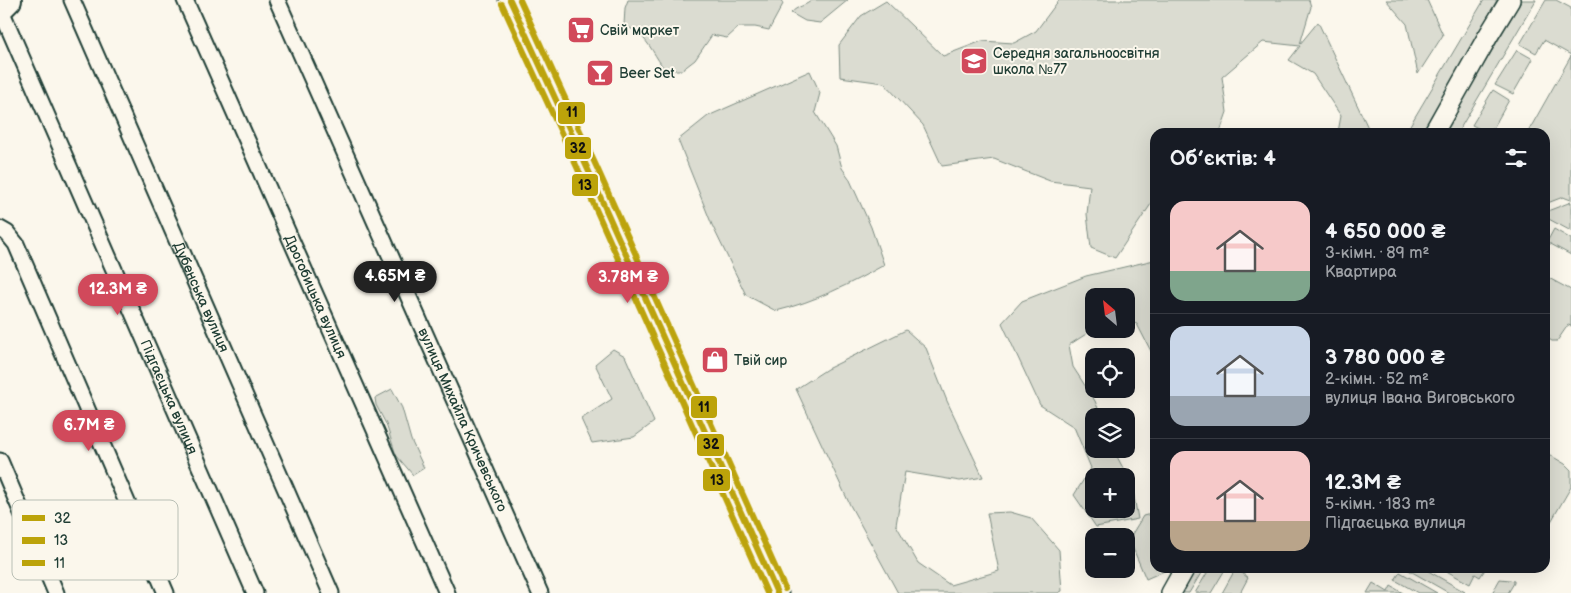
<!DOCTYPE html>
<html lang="uk">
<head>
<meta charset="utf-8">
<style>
	body { margin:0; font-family:"Balsamiq Sans",sans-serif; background:#20242c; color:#f1f3f6; height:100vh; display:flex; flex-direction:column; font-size:19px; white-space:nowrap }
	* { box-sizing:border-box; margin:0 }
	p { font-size:16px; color:#9ea1a6 }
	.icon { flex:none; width:28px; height:28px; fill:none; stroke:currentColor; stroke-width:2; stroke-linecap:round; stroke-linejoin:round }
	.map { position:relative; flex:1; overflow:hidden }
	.side { position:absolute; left:1150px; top:128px; width:400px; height:445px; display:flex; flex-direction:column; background:#171b24; border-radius:15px; box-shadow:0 5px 20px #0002 }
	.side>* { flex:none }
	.needle { width:32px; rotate:332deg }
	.controls { position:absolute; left:1085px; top:288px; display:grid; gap:10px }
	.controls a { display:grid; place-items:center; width:50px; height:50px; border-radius:10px; background:#171b24; box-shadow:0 5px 20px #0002; font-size:25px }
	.price { position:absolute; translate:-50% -42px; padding:0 11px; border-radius:18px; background:#d1495b; color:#fff; font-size:16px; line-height:32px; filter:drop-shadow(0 1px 2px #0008) }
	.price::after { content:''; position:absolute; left:50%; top:30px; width:15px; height:11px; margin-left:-8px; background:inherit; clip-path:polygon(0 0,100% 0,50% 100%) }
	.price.on { background:#222; color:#fff }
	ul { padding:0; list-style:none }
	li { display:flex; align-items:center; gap:15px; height:125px; padding:0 20px }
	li+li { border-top:1px solid #363941 }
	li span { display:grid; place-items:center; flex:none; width:140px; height:100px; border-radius:15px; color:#555 }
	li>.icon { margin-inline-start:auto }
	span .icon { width:60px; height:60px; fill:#fffc; stroke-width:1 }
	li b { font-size:21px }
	h2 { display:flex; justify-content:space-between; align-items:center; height:60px; padding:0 20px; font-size:21px }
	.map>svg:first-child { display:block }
	.green { fill:#dbdcd1; stroke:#7d8c82; fill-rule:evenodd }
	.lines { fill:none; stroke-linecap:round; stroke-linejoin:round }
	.minor-casing { stroke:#1f3d34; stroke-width:19 }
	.tertiary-casing { stroke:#1f3d34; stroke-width:22 }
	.secondary-casing { stroke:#1f3d34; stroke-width:25 }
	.primary-casing { stroke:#1f3d34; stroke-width:28 }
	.minor { stroke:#fbf7ec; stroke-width:15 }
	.tertiary { stroke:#fbf7ec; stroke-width:19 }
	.secondary { stroke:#fbf7ec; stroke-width:21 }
	.primary { stroke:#fbf7ec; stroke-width:24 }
	.bus-1-casing { stroke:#fbf7ec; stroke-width:10 }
	.bus-2-casing { stroke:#fbf7ec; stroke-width:10 }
	.bus-3-casing { stroke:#fbf7ec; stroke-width:10 }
	.bus-1 { stroke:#bca30a; stroke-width:6 }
	.bus-2 { stroke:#bca30a; stroke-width:6 }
	.bus-3 { stroke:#bca30a; stroke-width:6 }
	.labels { text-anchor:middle; stroke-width:4; stroke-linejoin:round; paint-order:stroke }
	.poi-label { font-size:14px; fill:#1f3d34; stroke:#fbf7ec; text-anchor:start }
	.street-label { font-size:14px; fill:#1f3d34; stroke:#fbf7ec }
	.key { fill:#fbf7ec; stroke:#b9bfb5; stroke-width:1 }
	.key-label { font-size:14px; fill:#1f3d34 }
	.line-badge { stroke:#fbf7ec; stroke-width:2 }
	.pale-badge-label { font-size:14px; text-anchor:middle; font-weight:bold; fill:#111 }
</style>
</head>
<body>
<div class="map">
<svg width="1571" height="593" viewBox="0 0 1571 593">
	<rect width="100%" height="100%" fill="#fbf7ec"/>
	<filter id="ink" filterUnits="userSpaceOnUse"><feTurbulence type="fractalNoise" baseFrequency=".02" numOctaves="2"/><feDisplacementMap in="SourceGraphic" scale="10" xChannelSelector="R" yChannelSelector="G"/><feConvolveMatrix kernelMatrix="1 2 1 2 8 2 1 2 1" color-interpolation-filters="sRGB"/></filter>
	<g filter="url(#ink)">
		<g class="green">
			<path d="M628 0H781L783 4 769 30 755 27H739L727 38 712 35 695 60 682 70H665C656 58 650 43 638 33 634 30 628 27 624 25L625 8Z"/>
			<path d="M812 0H848L820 23 805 21 791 13C797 6 806 6 812 0Z"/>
			<path d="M1059 0H1309L1311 7 1300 44 1318 22 1370 132H1338L1341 116 1313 74 1289 60 1300 46 1263 42 1222 77 1227 112 1220 132H1155V198L1115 258 1091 248 1087 214 1090 186 1050 181 994 159 942 166 923 125 884 83 840 77 839 45 861 16 886 1 943 56 982 41 1014 43 1036 31Z"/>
			<path d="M1386 0H1427L1443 35 1418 74 1407 24Z"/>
			<path d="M1484 0H1497L1423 132H1406Z"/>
			<path d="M1522 0H1536L1458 132H1444Z"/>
			<path d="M1546 0H1556L1571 8V55L1544 40 1536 53 1520 44Z"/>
			<path d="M1517 50 1533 59 1513 94 1495 85Z"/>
			<path d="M1571 56V200L1563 197 1545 204V132H1528Z"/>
			<path d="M810 71 820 93 815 112 836 146 842 168 849 178 871 227 884 265C850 284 814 302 776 311L746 295 712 225 678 140 708 116Z"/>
			<path d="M1493 90 1509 100 1491 132H1486L1472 125Z"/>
			<path d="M1571 202V231L1545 217V212Z"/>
			<path d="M1554 229 1571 239V255L1547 242Z"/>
			<path d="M1154 260 1155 359 1137 324 1126 321V296H1094V329L1069 345 1073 367 1095 401 1101 416H1094V449H1113L1132 485 1138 519 1096 527 1074 495 1091 468 1074 427 1040 405 1002 323 1022 301 1086 276ZM1094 476H1126V509H1094Z"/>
			<path d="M1545 276 1571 290V326L1568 325 1557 341H1552L1545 337Z"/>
			<path d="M906 330 926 348 947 401 983 477 960 481 905 472 896 525 918 563 950 585 999 571 987 513 1010 512 1031 518 1059 550 1062 591 1058 593H898L850 505 796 389 827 369Z"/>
			<path d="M613 349 625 356 654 422 634 437 592 443 581 419 612 399 595 364Z"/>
			<path d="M392 389 402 408 411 440 424 468 413 475 396 455 386 424 376 405 375 398Z"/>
			<path d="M1545 452 1565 464 1571 470V487L1545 532Z"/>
			<path d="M1155 513V568H1171L1146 579 1129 539 1143 516Z"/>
			<path d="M1194 568H1204L1189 593H1179Z"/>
			<path d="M1210 568H1226L1211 593H1195Z"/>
			<path d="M1236 568H1245L1242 573 1248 578 1240 593H1222Z"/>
			<path d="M1405 568H1423L1465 592 1464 593H1449Z"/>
			<path d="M1441 568H1486L1480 577 1475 574 1470 584Z"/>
			<path d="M1400 572 1437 593H1418L1395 580Z"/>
			<path d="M1500 579 1510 580 1514 581V583L1508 593H1492Z"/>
			<path d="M1373 583 1388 592 1391 586 1403 593H1367Z"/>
		</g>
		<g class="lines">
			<g class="minor-casing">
				<g id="minor">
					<path id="s1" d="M72 0 331 593"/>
					<path id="s2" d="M185 0 447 593"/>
					<path id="s3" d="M277 0 540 593"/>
					<path id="s4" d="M0 8 255 593"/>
					<path d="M0 229 7 233 16 244 166 593"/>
					<path d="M0 461 56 593"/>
				</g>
			</g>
			<g class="tertiary-casing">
				<g id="tertiary">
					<path d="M1434 132 1488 36 1510 0"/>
					<path d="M1171 593 1185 568"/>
				</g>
			</g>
			<g class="secondary-casing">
				<path id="secondary" d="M510 0 590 174 777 593"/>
			</g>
			<g class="primary-casing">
				<path id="primary" d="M0 9 9 0"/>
			</g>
			<use href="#minor" class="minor"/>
			<use href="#tertiary" class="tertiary"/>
			<use href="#secondary" class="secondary"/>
			<use href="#primary" class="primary"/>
			<g class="bus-1-casing">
				<path id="bus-1" d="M510 0 590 174 777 593"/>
			</g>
			<g class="bus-2-casing">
				<path id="bus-2" d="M502 4 582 178 767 593"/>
			</g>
			<g class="bus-3-casing">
				<path id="bus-3" d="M520 0 598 170 785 589"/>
			</g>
			<use href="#bus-1" class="bus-1"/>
			<use href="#bus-2" class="bus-2"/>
			<use href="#bus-3" class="bus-3"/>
		</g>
	</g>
	<defs>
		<g id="supermarket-square" transform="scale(1.4375)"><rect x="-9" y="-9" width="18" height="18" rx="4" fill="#d1495b" stroke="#fbf7ec"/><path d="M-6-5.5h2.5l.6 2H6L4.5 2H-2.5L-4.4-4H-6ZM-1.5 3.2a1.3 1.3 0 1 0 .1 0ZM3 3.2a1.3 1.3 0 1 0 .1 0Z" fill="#fff"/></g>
		<g id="school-square" transform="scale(1.4375)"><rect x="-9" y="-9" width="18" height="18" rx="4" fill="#d1495b" stroke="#fbf7ec"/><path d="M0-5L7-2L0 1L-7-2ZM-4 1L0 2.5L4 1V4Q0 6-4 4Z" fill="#fff"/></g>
		<g id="bar-square" transform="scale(1.4375)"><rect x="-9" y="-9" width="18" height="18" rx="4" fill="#d1495b" stroke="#fbf7ec"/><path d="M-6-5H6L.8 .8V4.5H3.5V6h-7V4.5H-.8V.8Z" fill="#fff"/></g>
		<g id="shop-square" transform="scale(1.4375)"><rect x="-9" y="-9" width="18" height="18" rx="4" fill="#d1495b" stroke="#fbf7ec"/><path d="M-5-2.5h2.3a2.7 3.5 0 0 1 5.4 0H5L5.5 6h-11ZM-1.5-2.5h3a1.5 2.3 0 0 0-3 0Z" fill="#fff"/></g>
	</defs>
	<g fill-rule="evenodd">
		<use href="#supermarket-square" x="581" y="30"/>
		<use href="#school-square" x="974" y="61"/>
		<use href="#bar-square" x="600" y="73"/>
		<use href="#shop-square" x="715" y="360"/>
	</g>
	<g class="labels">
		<g class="poi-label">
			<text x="600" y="35">Свій маркет</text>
			<text x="993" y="58">Середня загальноосвітня<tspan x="993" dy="16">школа №77</tspan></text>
			<text x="619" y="78">Beer Set</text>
			<text x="734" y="365">Твій сир</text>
		</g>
		<g class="street-label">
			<text dy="5" stroke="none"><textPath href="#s1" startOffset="324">Дубенська вулиця</textPath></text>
			<text dy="5" stroke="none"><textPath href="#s2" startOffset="324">Дрогобицька вулиця</textPath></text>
			<text dy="5" stroke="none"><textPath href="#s4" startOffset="424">Підгаєцька вулиця</textPath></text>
			<text dy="5" stroke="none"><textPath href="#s3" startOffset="459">вулиця Михайла Кричевського</textPath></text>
		</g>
	</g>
	<rect x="12" y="500" width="166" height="80" rx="8" class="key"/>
	<rect x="22" y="515" width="23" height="6" fill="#bca30a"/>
	<rect x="22" y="537" width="23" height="7" fill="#bca30a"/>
	<rect x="22" y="560" width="23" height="6" fill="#bca30a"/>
	<g class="key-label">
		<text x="54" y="523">32</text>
		<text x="54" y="545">13</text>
		<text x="54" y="568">11</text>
	</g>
	<g class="line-badge">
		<rect x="557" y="101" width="29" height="24" rx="5" fill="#bca30a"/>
		<rect x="564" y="136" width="28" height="24" rx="5" fill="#bca30a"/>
		<rect x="571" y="173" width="28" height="24" rx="5" fill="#bca30a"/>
		<rect x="690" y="395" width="28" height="24" rx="5" fill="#bca30a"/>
		<rect x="696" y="433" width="29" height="24" rx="5" fill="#bca30a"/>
		<rect x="702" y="468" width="29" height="24" rx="5" fill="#bca30a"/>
	</g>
	<g class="pale-badge-label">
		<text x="572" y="117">11</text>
		<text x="578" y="153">32</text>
		<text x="585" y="190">13</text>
		<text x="704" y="412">11</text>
		<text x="711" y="449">32</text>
		<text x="717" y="485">13</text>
	</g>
</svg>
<div class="controls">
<a><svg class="needle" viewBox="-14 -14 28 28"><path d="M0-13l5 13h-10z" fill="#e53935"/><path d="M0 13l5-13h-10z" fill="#9ea1a6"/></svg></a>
<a><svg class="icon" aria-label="locate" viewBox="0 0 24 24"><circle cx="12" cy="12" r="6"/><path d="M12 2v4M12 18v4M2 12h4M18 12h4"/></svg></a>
<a><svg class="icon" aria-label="layers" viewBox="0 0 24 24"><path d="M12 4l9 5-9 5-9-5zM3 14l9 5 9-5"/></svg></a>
<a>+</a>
<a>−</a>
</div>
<b class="price on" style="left:395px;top:303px">4.65M ₴</b>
<b class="price" style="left:628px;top:304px">3.78M ₴</b>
<b class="price" style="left:118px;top:316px">12.3M ₴</b>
<b class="price" style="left:89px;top:452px">6.7M ₴</b>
<section class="side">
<h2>Об’єктів: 4<svg class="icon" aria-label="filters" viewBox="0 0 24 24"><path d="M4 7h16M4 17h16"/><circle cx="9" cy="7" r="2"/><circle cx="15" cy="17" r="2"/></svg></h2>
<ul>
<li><span style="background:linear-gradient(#f6c9c9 70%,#7fa58c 0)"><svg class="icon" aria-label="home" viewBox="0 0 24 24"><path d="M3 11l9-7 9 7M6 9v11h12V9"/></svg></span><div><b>4 650 000 ₴</b><p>3-кімн. · 89 m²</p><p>Квартира</p></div></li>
<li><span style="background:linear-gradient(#c9d6e8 70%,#9aa5b1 0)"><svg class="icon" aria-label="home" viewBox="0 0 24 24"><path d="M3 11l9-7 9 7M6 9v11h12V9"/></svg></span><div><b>3 780 000 ₴</b><p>2-кімн. · 52 m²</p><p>вулиця Івана Виговського</p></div></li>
<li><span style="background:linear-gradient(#f6c9c9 70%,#b9a48a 0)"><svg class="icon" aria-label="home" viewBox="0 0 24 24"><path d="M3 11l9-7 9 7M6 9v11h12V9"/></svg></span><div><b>12.3M ₴</b><p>5-кімн. · 183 m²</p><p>Підгаєцька вулиця</p></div></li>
</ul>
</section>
</div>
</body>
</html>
